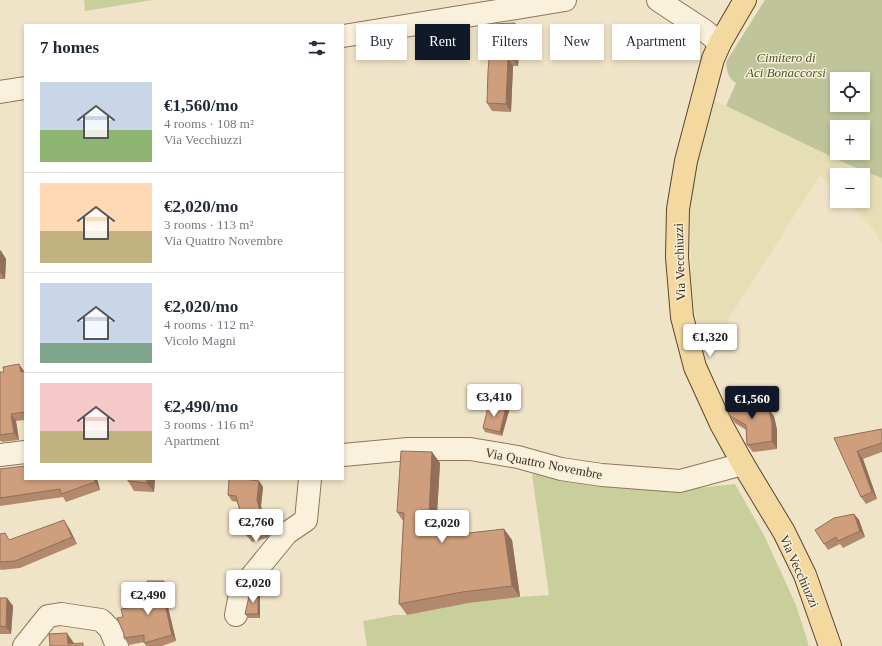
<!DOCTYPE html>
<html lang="en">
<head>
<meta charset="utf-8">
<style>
	body { margin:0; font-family:Georgia,serif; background:#f2f2f3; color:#1f2937; height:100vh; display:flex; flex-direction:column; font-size:15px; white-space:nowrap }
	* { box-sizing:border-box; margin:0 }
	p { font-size:13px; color:#747a83 }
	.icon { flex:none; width:22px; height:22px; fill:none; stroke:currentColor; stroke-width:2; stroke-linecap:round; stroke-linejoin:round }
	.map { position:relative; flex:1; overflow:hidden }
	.sheet { position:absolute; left:24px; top:24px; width:320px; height:456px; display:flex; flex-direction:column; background:#fff; border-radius:0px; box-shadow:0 2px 6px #0003 }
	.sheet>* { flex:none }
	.hud { position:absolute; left:356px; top:24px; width:380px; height:36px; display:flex; gap:8px }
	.tools { position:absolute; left:830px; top:72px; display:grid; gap:8px }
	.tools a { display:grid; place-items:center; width:40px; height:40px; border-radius:0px; background:#fff; box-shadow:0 2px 6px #0003; font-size:20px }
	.price { position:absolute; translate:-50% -34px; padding:0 9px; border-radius:4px; background:#fff; color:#222; font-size:13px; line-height:26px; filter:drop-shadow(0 1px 2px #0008) }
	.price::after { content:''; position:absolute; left:50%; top:24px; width:12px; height:9px; margin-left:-6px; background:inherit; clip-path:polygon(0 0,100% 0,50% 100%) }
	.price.selected { background:#111827; color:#fff }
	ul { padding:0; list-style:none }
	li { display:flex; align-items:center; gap:12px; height:100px; padding:0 16px }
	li+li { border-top:1px solid #e0e1e3 }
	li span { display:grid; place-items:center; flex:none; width:112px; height:80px; border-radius:0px; color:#555 }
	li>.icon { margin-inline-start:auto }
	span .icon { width:48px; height:48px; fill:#fffc; stroke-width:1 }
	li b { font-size:17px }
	h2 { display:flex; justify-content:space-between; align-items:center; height:48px; padding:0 16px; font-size:17px }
	.pill { padding:0 14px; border-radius:0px; background:#fff; box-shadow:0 2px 6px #0003; font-size:14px; line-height:36px }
	.pill.selected { background:#111827; color:#fff }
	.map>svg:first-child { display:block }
	.farmland { fill:#e6deb5 }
	.green { fill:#c9cf9b }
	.cemetery { fill:#bfc49a; fill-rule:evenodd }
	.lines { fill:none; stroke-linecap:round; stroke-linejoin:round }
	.minor-casing { stroke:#8d765c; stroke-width:24 }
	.major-casing { stroke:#5b4430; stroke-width:24 }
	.minor { stroke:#faf1dc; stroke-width:22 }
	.major { stroke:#f3d9a0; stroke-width:22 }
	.wall { fill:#b2896c }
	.shaded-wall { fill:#916f58 }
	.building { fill:#cf9f7d; stroke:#916f58 }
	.labels { text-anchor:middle; stroke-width:3; stroke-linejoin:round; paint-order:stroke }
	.park-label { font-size:13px; font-style:italic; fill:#4d5a26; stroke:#f7eed8 }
	.street-label { font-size:13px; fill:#3d2e20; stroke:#f7eed8 }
</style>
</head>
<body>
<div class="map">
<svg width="882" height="646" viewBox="0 0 882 646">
	<rect width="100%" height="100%" fill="#f0e4c8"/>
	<path class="farmland" d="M711 99 847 164 882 178V243L869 224 846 201H863V175H837V192L820 175 730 317 708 361 696 320 691 276 690 213 693 184Z"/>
	<g class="green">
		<path d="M84 0H153L85 11Z"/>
		<path d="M532 474 600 485 688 489 735 484 764 535 796 605 809 646H367L363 621 395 615H407L469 603 520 597 549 595Z"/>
	</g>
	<path class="cemetery" d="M765 0H882V178L847 164 726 106 736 83C728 78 727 72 726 62ZM837 79H863V105H837ZM837 127H863V153H837Z"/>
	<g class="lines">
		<g class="minor-casing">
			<g id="minor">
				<path d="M658 0 705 31 720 43"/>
				<path d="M343 36 565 0"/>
				<path d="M0 92 25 88"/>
				<path d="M0 455 25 452"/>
				<path d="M343 455 408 449H470L518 457 561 469 602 475 680 481 743 464"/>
				<path d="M236 615 241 589 287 533 306 520 310 479"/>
				<path d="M24 646 48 616 61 614 101 620 110 629 117 646"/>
			</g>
		</g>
		<g class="major-casing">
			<path id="major" d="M745 0 720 43 713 59 686 161 678 209 677 257 682 317 695 367 721 424 743 464 784 532 805 575 830 646"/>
		</g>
		<use href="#minor" class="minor"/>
		<use href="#major" class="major"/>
	</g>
	<g class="wall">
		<path d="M515 23 520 31 518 66H513L511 112 492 111 487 103Z"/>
		<path d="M0 251 6 259 5 279H0Z"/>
		<path d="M19 364 24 371H25V420L16 421 19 440 2 442 1 441H0V372H4Z"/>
		<path d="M506 407 509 411 502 436 485 432 483 428Z"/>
		<path d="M760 408 774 416 777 430V449L753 452 747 445 746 430 735 423 730 416Z"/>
		<path d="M882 429V452L863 459 877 499 866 504 861 497 834 438Z"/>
		<path d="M432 452 440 463 436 534H460L504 529 512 540 520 597 469 603 407 615 399 604 403 521 397 512Z"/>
		<path d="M0 469 25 479H97L100 490 66 502 63 497 0 506Z"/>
		<path d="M155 479 154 492 134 491 128 481Z"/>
		<path d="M259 481 263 487 261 506 269 535 267 538 252 542 247 536 237 502 232 501 228 495Z"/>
		<path d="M854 514 859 520 865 537 843 548 840 544 828 550 824 544Z"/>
		<path d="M69 528 77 544 20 568 1 570 0 569V534L9 540Z"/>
		<path d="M168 588V607L176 641 162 646H146L144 642 129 645 124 638 123 617 147 605Z"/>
		<path d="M258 592 260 596V618H248L245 614Z"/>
		<path d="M0 598H7L13 606 11 634H0Z"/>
	</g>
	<g class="shaded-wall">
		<path d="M515 23 520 31 518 66 513 59Z"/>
		<path d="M508 58 513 66 511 112 506 104Z"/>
		<path d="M1 251 6 259 5 279 0 272Z"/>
		<path d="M19 364 24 372H21Z"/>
		<path d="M506 407 509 411 502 436 500 432Z"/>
		<path d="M768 408 774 416 777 430V449L772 441Z"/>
		<path d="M11 414 16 421 19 440 14 433Z"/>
		<path d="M857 451 863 459 877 499 872 492Z"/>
		<path d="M432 452 440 463 435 546 428 535Z"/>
		<path d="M94 479H97L100 490 95 482Z"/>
		<path d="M147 479H155L154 492 147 483Z"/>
		<path d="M259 481 263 487 261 506 269 535 267 538 263 532 257 500Z"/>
		<path d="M854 514 859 520 865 537 860 531Z"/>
		<path d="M64 520 69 528 77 544 72 537Z"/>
		<path d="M504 529 512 540 520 597 512 586Z"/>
		<path d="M164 581 168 588V607L176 641 172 635 164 600Z"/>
		<path d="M258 592 260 596V618L258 614Z"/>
		<path d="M7 598 13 606 11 634 6 627Z"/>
		<path d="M67 633 76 646 68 644Z"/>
	</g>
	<g class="building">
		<path d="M515 23 513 59 508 58 506 104 487 103 488 71 492 24Z"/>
		<path d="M0 251H1L0 268Z"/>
		<path d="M19 364 21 372 25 371V412L11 414 14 433 0 435V372H4L3 367Z"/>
		<path d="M738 393 760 408H768L772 422V441L747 445 746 425 730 416 727 410Z"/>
		<path d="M489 403 506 407 500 432 483 428Z"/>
		<path d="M882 429V443L857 451 872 492 861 497 834 438Z"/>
		<path d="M401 451 432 452 428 535 460 534 504 529 512 586 462 592 399 604 404 513 397 512Z"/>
		<path d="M25 466V479H94L95 482 61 494 60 489 0 498V469Z"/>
		<path d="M128 479H147V483L128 481Z"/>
		<path d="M229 479H244L259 481 257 500 265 529 263 532 247 536 236 496 228 495Z"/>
		<path d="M854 514 860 531 838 541 836 537 824 544 815 530 834 518Z"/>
		<path d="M64 520 72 537 15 561 0 562V534L5 533 9 540Z"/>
		<path d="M147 581H164V600L172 635 144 643V635L124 638V634L117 618 123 617 121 609 147 605Z"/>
		<path d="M250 592H258V614H245Z"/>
		<path d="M0 598H7L6 627 0 626Z"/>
		<path d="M67 633 68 644 83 643V646H50L49 634Z"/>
	</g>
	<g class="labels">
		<g class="park-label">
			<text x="786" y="62">Cimitero di<tspan x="786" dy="15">Aci Bonaccorsi</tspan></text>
		</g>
		<g class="street-label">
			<text transform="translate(679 262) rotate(-92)" y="5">Via Vecchiuzzi</text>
			<text transform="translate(544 463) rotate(11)" y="5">Via Quattro Novembre</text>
			<text transform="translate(800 571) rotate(66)" y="5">Via Vecchiuzzi</text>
		</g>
	</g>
</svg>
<div class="tools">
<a><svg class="icon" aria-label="locate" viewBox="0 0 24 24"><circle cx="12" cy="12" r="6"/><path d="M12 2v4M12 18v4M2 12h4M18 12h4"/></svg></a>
<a>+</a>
<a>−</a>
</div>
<b class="price" style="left:710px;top:358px">€1,320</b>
<b class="price" style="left:494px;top:418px">€3,410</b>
<b class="price selected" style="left:752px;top:420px">€1,560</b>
<b class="price" style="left:256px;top:543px">€2,760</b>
<b class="price" style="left:442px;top:544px">€2,020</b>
<b class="price" style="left:253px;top:604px">€2,020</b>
<b class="price" style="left:148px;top:616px">€2,490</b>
<div class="hud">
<a class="pill">Buy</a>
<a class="pill selected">Rent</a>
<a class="pill">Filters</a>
<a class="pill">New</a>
<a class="pill">Apartment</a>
</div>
<section class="sheet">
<h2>7 homes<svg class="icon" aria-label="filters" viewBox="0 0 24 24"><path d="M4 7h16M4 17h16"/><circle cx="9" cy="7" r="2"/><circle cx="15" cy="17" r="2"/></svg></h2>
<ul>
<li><span style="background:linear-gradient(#c9d6e8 60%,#8fb573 0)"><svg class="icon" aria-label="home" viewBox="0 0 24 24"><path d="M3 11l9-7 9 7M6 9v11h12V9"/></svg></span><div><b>€1,560/mo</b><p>4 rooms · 108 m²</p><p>Via Vecchiuzzi</p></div></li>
<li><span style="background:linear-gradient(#ffd9b3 60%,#c2b280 0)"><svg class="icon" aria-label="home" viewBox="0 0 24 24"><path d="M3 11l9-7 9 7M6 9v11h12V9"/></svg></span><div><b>€2,020/mo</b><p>3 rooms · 113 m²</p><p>Via Quattro Novembre</p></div></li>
<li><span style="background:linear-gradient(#c9d6e8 75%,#7fa58c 0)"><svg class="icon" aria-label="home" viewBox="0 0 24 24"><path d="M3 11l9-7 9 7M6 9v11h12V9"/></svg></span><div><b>€2,020/mo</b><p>4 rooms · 112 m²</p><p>Vicolo Magni</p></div></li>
<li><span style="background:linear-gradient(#f6c9c9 60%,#c2b280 0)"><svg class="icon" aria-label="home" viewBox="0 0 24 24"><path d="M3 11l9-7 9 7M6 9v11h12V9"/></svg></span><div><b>€2,490/mo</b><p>3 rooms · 116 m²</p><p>Apartment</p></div></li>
</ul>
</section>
</div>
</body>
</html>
